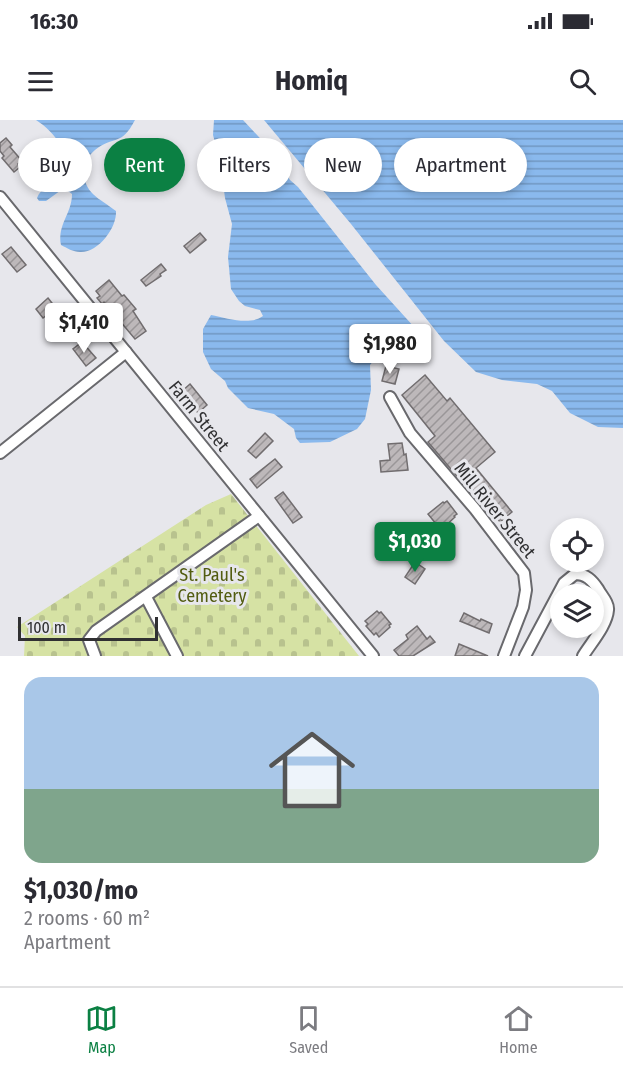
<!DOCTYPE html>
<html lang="en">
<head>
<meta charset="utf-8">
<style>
	body { margin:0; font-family:"Fira Sans Condensed",sans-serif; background:#f2f2f3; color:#2b2b33; height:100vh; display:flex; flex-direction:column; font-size:22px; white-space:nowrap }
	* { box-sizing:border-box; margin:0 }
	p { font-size:20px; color:#7c7c81 }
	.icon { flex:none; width:33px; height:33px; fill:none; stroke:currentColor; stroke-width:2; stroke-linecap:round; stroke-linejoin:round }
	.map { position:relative; height:536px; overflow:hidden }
	.panel { display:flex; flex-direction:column; background:#fff; flex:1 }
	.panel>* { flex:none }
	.banner { position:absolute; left:18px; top:18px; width:588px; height:54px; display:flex; gap:12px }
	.tools { position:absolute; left:550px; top:398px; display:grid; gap:12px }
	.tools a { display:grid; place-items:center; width:54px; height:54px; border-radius:50%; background:#fff; box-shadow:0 3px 9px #0003; font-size:30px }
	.scale { position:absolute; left:18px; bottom:15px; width:140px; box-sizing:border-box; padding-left:6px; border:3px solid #303032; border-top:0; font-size:16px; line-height:21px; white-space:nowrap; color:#303032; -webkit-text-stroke:4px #e7e7ec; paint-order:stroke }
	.price { position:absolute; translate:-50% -51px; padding:0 14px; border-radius:6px; background:#fff; color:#222; font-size:20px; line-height:39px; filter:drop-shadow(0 2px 3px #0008) }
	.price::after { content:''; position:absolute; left:50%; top:36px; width:18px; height:14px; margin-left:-9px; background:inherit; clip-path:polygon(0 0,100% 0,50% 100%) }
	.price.selected { background:#0b8043; color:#fff }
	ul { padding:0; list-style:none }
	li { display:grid; align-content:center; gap:12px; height:318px; padding:0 24px }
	li span { display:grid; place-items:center; height:186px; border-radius:18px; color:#555 }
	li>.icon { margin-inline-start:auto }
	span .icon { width:108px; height:108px; fill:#fffc; stroke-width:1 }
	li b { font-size:26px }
	.pill { padding:0 21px; border-radius:27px; background:#fff; box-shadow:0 3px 9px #0003; font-size:21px; line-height:54px }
	.pill.selected { background:#0b8043; color:#fff }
	.status { display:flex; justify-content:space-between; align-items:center; height:42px; padding:0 30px; background:#fff; direction:ltr }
	.status svg { height:16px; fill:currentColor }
	header { display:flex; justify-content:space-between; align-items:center; height:78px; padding:0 24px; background:#fff; font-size:27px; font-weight:700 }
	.tab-bar { display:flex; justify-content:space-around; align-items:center; height:84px; border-top:2px solid #e1e1e2; background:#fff; font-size:16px; color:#7c7c81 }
	.tab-bar a { display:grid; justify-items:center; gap:3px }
	.tab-bar .selected { color:#0b8043 }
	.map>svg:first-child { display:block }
	.cemetery { fill:url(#cemetery-stones) }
	.water { fill:url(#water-rules) }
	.building { fill:url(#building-hatch); stroke:#716d6f; stroke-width:1.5 }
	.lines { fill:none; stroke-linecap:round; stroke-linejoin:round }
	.minor-casing { stroke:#69696d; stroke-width:14 }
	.minor { stroke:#fff; stroke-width:10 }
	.labels { text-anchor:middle; stroke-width:6; stroke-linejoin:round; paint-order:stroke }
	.street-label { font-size:18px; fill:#303032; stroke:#e7e7ec }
	.park-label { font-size:18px; fill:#525c10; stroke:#e7e7ec }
</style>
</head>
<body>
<div class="status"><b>16:30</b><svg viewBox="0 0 49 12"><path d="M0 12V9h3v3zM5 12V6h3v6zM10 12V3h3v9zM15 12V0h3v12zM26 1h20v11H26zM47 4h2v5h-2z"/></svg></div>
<header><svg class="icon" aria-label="menu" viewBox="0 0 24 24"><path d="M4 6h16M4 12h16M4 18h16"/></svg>Homiq<svg class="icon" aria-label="search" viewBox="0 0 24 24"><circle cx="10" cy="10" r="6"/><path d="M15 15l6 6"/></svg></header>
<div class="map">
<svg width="623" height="536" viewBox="0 0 623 536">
	<defs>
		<pattern id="cemetery-stones" width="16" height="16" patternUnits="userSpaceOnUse" patternTransform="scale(1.5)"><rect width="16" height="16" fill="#d6e2a4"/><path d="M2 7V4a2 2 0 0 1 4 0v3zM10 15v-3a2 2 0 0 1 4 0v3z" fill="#b8c28e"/></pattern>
		<pattern id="water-rules" width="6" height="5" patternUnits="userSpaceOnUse" patternTransform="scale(1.5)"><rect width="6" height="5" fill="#8ab9ed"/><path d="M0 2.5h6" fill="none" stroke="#7197c1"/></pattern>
		<pattern id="building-hatch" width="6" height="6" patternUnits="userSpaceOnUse" patternTransform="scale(1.5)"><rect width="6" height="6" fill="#bdb8ba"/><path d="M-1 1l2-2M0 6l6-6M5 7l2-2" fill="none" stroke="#9a9698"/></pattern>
	</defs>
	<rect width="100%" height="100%" fill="#e7e7ec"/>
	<path class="cemetery" d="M231 374 359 536H24L25 516 17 507 206 385Z"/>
	<g class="water">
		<path d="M36 0H135C121 27 114 15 95 30 89 35 85 42 84 50 83 73 99 78 116 91 117 108 98 133 80 132 73 132 67 128 61 125 57 104 72 94 72 74L64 68 46 81H39L37 78C41 68 50 66 57 58 75 37 55 12 36 0Z"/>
		<path d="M214 0H243L272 31 290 60 298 67 376 165 415 208 423 228 420 234 388 231 378 235 370 245 371 270 365 299 357 309 330 322 300 323 296 318 294 309 274 294 248 288 228 268 225 261 211 249 203 232V209L211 195C227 198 249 206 263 196L260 190 245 186 239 181 231 169 228 137 232 104 225 78 220 40 213 15Z"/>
		<path d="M264 0H623V308L598 307 570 293 552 271 537 264 502 260 476 252 444 221 351 104Z"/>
	</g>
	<g class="building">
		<path d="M6 18 12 25 10 27 22 41 18 44 20 47 14 52 2 38 4 36 0 31V23Z"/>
		<path d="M200 113 206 120 190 133 184 126Z"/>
		<path d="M11 127 26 145 17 152 2 134Z"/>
		<path d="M161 144 166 150 160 154 161 156 146 166 141 160Z"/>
		<path d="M109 160 122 176 124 175 136 189 133 191 146 211 135 219 104 182 102 184 97 178 100 176 96 171Z"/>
		<path d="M48 178 56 188 43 198 36 189Z"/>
		<path d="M82 222 96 238 86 246 73 229Z"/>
		<path d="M386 246 399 249 395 264 382 261Z"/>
		<path d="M425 255 447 281 450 278 495 332 476 348 512 392 500 402 476 371 475 372 464 358 461 361 428 322 435 316 402 275Z"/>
		<path d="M190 264 207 285 198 293 181 272Z"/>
		<path d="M265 313 273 321 256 338 248 331Z"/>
		<path d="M402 323 404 335 406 334 408 350 381 352 380 341 390 340 388 324Z"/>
		<path d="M275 339 282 347 257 368 250 359Z"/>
		<path d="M283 372 302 397 293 403 275 378Z"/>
		<path d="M447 381 457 394 454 396 455 397 441 410 428 394 443 382 444 383Z"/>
		<path d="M415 442 425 449 415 464 405 457Z"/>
		<path d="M377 491 379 493 381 492 391 504 389 505 390 507 379 517 376 513 374 515 366 506 368 504 365 501Z"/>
		<path d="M464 493 480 501 481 499 492 504 489 513 460 501Z"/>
		<path d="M417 506 427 519 430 516 435 522 413 536H399L394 530 408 519 406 515Z"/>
		<path d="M459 524 488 536H455Z"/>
	</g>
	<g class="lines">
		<g class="minor-casing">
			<g id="minor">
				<path d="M0 77 373 536"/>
				<path d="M390 277 410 313 475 389 524 453 526 470 523 487 504 536"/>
				<path d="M0 333 126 232"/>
				<path d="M146 477 177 536"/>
				<path d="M95 536 89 520 96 511 259 396"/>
				<path d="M525 536 564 463 575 454C586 454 592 460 598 469 601 475 609 483 608 490 607 505 591 523 583 536"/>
			</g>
		</g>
		<use href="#minor" class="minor"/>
	</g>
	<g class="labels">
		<g class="street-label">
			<text transform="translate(199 296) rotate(51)" y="6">Farm Street</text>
			<text transform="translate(495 390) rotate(51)" y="6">Mill River Street</text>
		</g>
		<g class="park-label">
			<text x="212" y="461">St. Paul's<tspan x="212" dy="21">Cemetery</tspan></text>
		</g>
	</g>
</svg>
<div class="tools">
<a><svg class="icon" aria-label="locate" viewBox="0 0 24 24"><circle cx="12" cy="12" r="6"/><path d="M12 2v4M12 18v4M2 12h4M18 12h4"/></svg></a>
<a><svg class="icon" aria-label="layers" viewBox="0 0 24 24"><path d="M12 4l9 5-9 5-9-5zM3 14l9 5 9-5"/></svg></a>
</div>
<div class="scale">100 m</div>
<b class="price" style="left:84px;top:234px">$1,410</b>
<b class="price" style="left:390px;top:255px">$1,980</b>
<b class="price selected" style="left:415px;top:453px">$1,030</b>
<div class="banner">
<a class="pill">Buy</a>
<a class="pill selected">Rent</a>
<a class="pill">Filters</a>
<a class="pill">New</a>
<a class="pill">Apartment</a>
</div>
</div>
<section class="panel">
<ul>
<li><span style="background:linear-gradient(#a9c7e8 60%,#7fa58c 0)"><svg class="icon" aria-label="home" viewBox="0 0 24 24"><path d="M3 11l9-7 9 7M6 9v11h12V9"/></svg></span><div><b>$1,030/mo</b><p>2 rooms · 60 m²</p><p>Apartment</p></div></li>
</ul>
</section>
<nav class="tab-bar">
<a class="selected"><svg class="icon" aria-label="map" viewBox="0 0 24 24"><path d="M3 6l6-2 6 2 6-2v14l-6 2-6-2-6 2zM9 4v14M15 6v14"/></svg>Map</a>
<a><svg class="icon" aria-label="saved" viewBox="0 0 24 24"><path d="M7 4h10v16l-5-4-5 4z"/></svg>Saved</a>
<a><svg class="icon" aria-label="home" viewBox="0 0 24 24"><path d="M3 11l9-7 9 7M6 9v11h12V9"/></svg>Home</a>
</nav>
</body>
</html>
